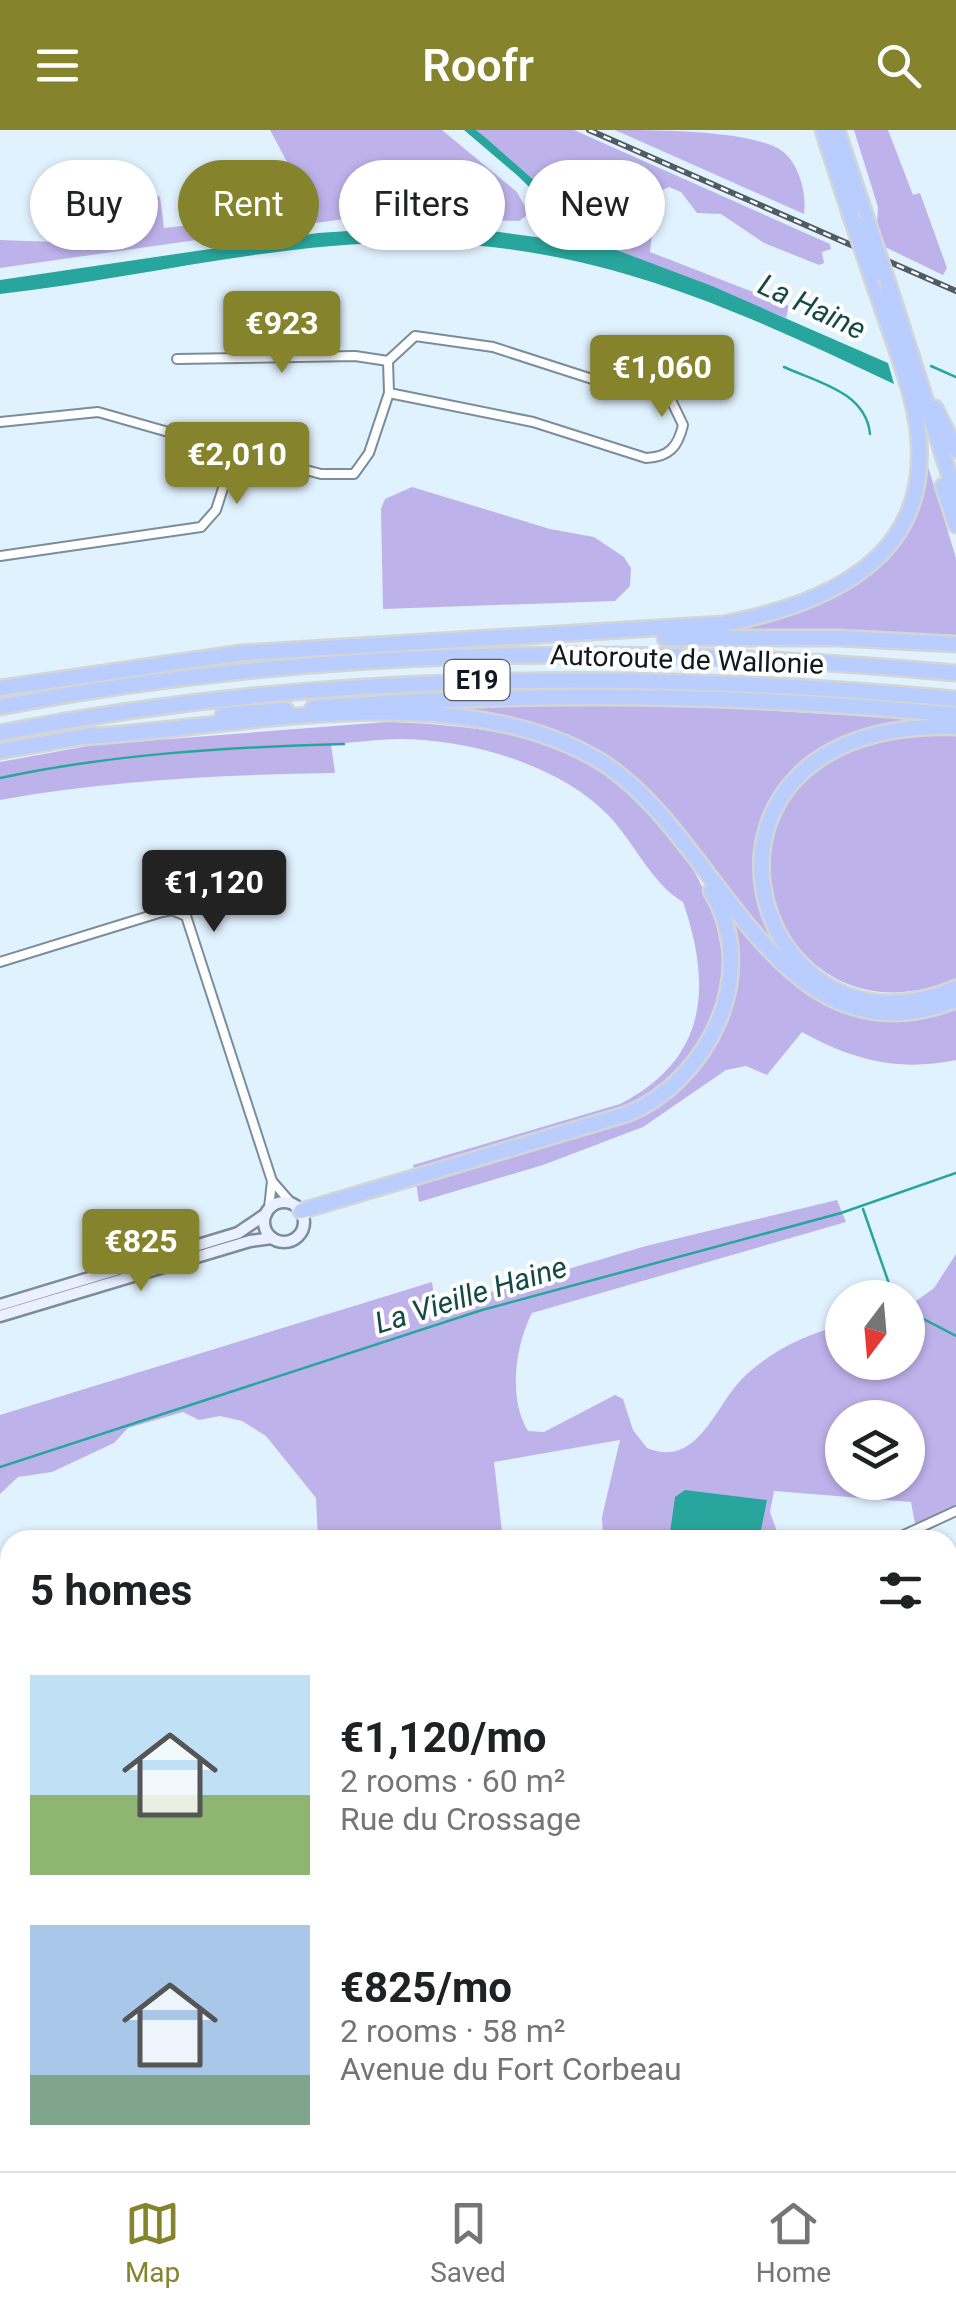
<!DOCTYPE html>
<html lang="en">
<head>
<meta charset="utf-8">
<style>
	body { margin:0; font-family:Roboto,sans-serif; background:#f2f2f2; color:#202124; height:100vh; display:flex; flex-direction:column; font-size:38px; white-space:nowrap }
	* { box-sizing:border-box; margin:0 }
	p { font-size:32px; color:#757577 }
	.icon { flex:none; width:55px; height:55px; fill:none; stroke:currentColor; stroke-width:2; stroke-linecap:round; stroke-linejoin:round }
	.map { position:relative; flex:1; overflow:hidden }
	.side { position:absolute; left:0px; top:1400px; width:958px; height:642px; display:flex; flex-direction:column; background:#fff; border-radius:30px 30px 0 0; box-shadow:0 2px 8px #0004 }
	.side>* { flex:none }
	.guide { position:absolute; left:30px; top:30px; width:898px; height:90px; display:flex; gap:20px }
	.needle { width:65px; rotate:196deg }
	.buttons { position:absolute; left:825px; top:1150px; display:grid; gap:20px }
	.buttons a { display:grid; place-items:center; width:100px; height:100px; border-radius:50%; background:#fff; box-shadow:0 2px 8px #0004; font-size:50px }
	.price { position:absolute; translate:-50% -85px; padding:0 22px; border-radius:10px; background:#85832c; color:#fff; font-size:32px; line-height:65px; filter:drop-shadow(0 2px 5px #0008) }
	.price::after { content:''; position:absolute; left:50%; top:60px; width:30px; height:22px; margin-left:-15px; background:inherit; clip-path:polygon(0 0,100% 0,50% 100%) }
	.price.current { background:#222; color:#fff }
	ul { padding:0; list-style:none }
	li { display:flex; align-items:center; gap:30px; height:250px; padding:0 30px }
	li span { display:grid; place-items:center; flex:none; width:280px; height:200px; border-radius:0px; color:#555 }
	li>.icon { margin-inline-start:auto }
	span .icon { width:120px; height:120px; fill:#fffc; stroke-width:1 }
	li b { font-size:42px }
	h2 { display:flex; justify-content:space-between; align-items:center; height:120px; padding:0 30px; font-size:42px }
	.tag { padding:0 35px; border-radius:45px; background:#fff; box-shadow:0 2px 8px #0004; font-size:35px; line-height:90px }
	.tag.current { background:#85832c; color:#fff }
	header { display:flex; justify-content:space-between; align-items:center; height:130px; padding:0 30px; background:#85832c; color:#fff; font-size:45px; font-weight:600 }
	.tabs { display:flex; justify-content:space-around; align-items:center; height:140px; border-top:2px solid #e0e0e0; background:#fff; font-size:28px; color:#757577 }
	.tabs a { display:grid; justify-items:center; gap:5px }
	.tabs .current { color:#85832c }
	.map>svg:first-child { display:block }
	.green { fill:#beb2ea; fill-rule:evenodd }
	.water { fill:#28a69d }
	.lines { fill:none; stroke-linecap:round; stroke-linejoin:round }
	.stream { stroke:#28a69d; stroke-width:2.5 }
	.street-casing { stroke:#7a8d9c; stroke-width:12 }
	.secondary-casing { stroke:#7a8d9c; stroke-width:15 }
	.highway-casing { stroke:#d4d5d6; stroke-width:19 }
	.street { stroke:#fff; stroke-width:8 }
	.secondary { stroke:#eaf0ff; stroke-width:10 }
	.highway { stroke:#b9cdfe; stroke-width:14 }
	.rail-casing { stroke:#515b63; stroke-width:6 }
	.rail { stroke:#fff; stroke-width:2.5; stroke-dasharray:8; stroke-linecap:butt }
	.highway-bridge-casing { stroke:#d4d5d6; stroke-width:19; stroke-linecap:butt }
	.highway-bridge { stroke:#b9cdfe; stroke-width:14 }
	.labels { text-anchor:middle; stroke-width:8; stroke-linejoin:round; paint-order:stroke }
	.shield { fill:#fff; stroke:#585d62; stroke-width:2.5 }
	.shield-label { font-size:25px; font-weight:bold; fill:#11181e }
	.street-label { font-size:28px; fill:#11181e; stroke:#fff }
	.water-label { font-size:30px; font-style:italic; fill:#154945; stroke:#fff }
</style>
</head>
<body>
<header><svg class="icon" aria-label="menu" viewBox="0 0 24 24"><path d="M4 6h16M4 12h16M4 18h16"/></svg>Roofr<svg class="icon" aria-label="search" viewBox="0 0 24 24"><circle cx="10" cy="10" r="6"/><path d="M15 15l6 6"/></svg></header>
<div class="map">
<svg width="956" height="2041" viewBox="0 0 956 2041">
	<rect width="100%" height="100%" fill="#e1f2ff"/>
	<g class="green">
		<path d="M270 0H442L517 62 529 84 519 91 351 88 0 138V110L56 112 107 106 110 60 145 61 160 67 164 98 263 87 310 75Z"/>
		<path d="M476 0H574L830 114 831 119 822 122 824 133 819 135 764 113 721 84 697 83 681 62 669 57 656 63 650 122 789 176 786 188 611 118Z"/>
		<path d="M615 0C653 0 753 0 782 21 799 33 807 64 804 84Z"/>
		<path d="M854 0H888L913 65 920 63 947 138 943 145 885 117 877 94 878 77Z"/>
		<path d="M926 330 956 428V506L722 499C795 487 880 466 911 390 919 371 916 346 926 330Z"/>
		<path d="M412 357 550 399 594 407 624 427 631 438 630 456 615 471 383 479 381 379 385 369Z"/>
		<path d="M558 575 712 577 956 592C928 593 899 591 872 598 784 619 730 705 767 792 778 817 811 836 817 857 790 830 759 805 735 775 686 715 654 645 577 614L396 578Z"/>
		<path d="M386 592C446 594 509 599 565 621 671 663 782 832 686 935 675 946 659 961 645 969 625 982 597 987 574 994 521 1010 468 1027 415 1044L413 1035 620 974C708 929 712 856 683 772 650 752 635 713 608 685 560 635 468 609 400 609 377 609 354 613 331 614L335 643C222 645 111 650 0 670V632L93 615Z"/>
		<path d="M956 603V848C798 918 703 715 823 633 862 606 911 606 956 603Z"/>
		<path d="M730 787C786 855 863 920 956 879V930C899 942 852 930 802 902L767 945 746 936 726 940 643 997 543 1035 419 1072 416 1053 641 984 664 972 699 936 716 908Z"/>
		<path d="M837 1070 846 1092 532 1183C515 1216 508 1269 528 1301L544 1302 615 1265 623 1269 633 1300 647 1318C696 1339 714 1279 740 1251 768 1222 804 1205 842 1195V1232H908V1177L934 1158 956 1124V1381L916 1399 911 1372 774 1361 770 1382 780 1410H603L602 1387 620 1310 494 1332 503 1410H318L316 1368 266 1306 242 1291 220 1286 199 1290 183 1282 128 1298 114 1313 52 1342 18 1347 0 1364V1285L432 1152 436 1178 646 1116ZM842 1288H908V1352H842Z"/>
		<path d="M0 1685 10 1710V1878L0 1875Z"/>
		<path d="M956 1776V2041H662L663 2032H948V1777Z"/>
		<path d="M10 2013V2032L59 2033 58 2041H0V2014Z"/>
		<path d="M517 2032 518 2041H218L216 2034 173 2041H110L107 2033Z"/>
	</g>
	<g class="water">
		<path d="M464 0H476L487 9 611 118 712 156 888 233 894 254C741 182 608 119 435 113 290 108 144 148 0 164V150L318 103 378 99 492 101 587 114 518 46Z"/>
		<path d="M685 1360 767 1370 759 1410H669L675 1367Z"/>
	</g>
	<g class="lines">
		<g class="stream">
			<path d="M931 236 956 247"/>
			<path d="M784 237C817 252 866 262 870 304"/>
			<path d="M0 648C112 624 229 617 344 614"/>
			<path d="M863 1079 894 1168"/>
			<path d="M908 1181 956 1206"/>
			<path d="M0 1337 482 1180 841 1083 956 1043"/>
		</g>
		<g class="street-casing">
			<g id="street">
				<path d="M237 228V189"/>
				<path d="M177 229 355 226 388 231"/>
				<path d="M0 292 98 282 235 321"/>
				<path d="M0 426 201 397 216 380 235 321 321 344H354L369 323 389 263 388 231 415 206 493 217 617 257 660 264 671 270 683 295C678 317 669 327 646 328L533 292 389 263"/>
				<path d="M0 832 162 782 172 780 186 786 272 1051 269 1078"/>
				<path d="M272 1051 292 1074"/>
				<path d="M893 1410 956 1381"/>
				<path d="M0 1685 10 1710"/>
				<path d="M107 2032 110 2041"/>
			</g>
		</g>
		<g class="secondary-casing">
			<g id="secondary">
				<circle cx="284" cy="1092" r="20"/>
				<path d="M0 1175 238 1103 266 1084"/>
				<path d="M0 1186 250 1111 272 1108"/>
			</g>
		</g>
		<g class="highway-casing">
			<g id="highway">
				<path d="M823 0 850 84"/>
				<path d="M837 0 867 90"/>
				<path d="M889 156 956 366"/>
				<path d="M935 278 956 320"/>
				<path d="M943 356 956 395"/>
				<path d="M665 508H839L956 514"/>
				<path d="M0 558 241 523 723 494C849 470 950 413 911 265 900 226 885 187 872 148"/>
				<path d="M0 577C315 516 638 514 956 543"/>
				<path d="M313 578C527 561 742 564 956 585"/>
				<path d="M223 585 286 580"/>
				<path d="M956 597C649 588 749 949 956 858"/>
				<path d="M0 603C316 541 637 540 956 569"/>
				<path d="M84 607C242 597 457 545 600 631 721 705 776 941 956 870"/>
				<path d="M0 621 93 605"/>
				<path d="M301 1081 627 984C708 951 762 843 711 761"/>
			</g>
		</g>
		<use href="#street" class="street"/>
		<use href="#secondary" class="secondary"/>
		<use href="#highway" class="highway"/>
		<g class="rail-casing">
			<path id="rail" d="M589 0 956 161"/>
		</g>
		<use href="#rail" class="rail"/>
		<g class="highway-bridge-casing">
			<g id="highway-bridge">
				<path d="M850 84 872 148"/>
				<path d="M867 90 889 156"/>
			</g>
		</g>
		<use href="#highway-bridge" class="highway-bridge"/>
	</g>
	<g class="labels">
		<rect class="shield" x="444.5" y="530" width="65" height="40" rx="8"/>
		<g class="shield-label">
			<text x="477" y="559">E19</text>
		</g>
		<g class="street-label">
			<text transform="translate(687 529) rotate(2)" y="10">Autoroute de Wallonie</text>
		</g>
		<g class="water-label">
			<text transform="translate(812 177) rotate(25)" y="10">La Haine</text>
			<text transform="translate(471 1165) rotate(-17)" y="10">La Vieille Haine</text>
		</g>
	</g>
</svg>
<div class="buttons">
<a><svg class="needle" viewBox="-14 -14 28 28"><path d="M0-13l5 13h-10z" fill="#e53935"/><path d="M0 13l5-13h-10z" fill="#757577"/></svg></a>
<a><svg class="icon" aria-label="layers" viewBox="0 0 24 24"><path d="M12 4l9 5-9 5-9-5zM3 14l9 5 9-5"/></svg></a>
</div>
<b class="price" style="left:282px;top:246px">€923</b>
<b class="price" style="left:662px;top:290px">€1,060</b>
<b class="price" style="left:237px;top:377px">€2,010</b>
<b class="price current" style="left:214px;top:805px">€1,120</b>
<b class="price" style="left:141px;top:1164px">€825</b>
<div class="guide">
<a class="tag">Buy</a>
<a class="tag current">Rent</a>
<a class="tag">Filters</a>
<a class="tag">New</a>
</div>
<section class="side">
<h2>5 homes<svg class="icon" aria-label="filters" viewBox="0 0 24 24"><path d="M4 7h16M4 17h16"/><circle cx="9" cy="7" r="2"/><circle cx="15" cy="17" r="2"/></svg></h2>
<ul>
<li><span style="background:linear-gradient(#bfe0f5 60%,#8fb573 0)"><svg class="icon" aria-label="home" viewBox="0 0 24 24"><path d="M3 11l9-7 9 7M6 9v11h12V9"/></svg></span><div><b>€1,120/mo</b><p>2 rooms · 60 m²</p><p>Rue du Crossage</p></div></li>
<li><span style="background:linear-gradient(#a9c7e8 75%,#7fa58c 0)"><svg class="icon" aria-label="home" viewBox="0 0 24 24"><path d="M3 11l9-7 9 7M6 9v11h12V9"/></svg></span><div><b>€825/mo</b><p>2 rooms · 58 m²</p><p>Avenue du Fort Corbeau</p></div></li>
</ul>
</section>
</div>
<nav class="tabs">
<a class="current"><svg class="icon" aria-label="map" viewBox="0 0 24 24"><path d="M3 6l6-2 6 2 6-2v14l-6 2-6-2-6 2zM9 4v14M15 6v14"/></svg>Map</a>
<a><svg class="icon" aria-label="saved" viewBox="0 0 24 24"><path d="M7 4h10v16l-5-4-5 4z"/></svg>Saved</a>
<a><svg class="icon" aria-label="home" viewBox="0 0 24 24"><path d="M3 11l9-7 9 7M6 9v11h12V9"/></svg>Home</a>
</nav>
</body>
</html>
